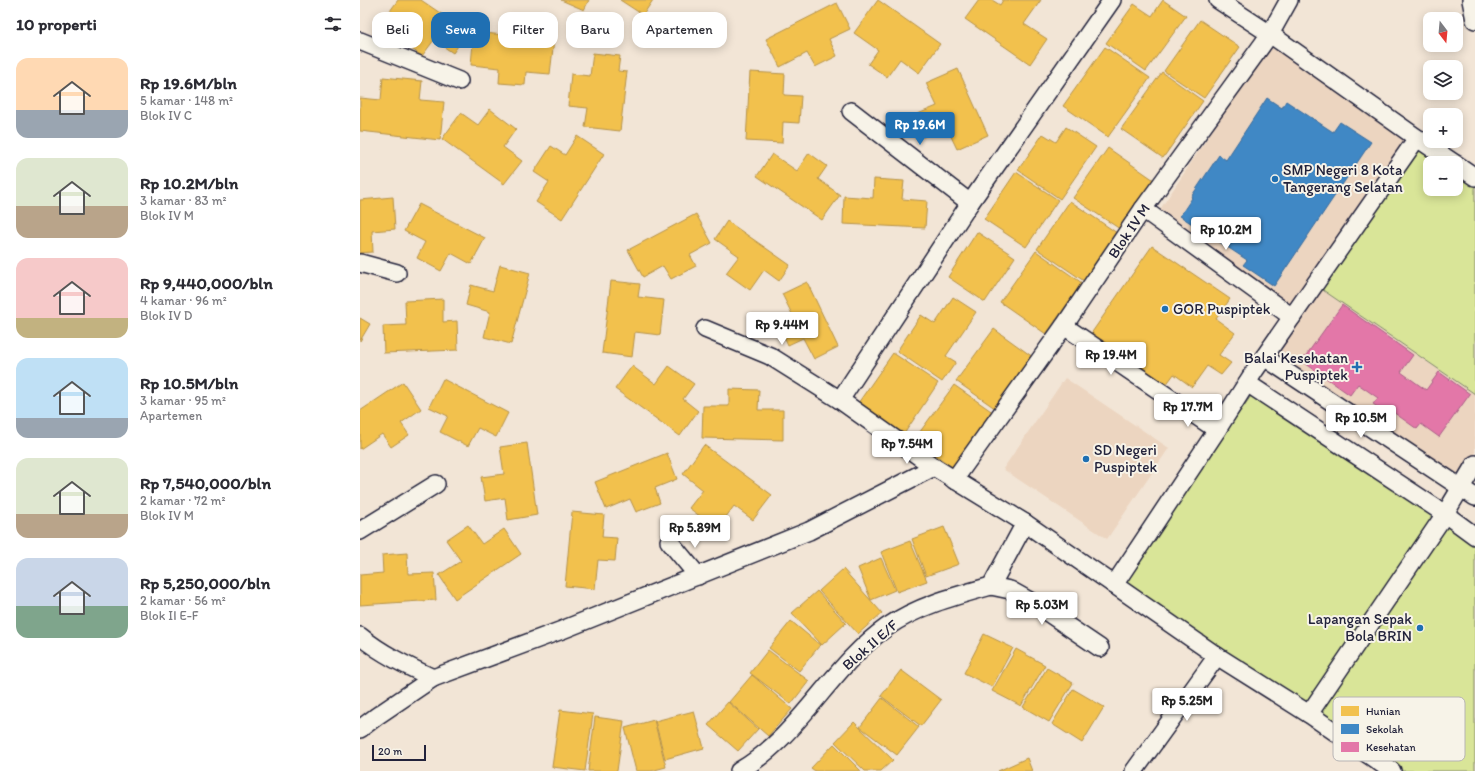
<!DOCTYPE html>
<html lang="id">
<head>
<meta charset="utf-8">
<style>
	body { margin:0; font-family:Itim,sans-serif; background:#f2f2f3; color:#2b2b33; height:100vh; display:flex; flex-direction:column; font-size:15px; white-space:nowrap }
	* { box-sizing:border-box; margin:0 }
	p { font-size:13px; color:#7c7c81 }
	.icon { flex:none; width:22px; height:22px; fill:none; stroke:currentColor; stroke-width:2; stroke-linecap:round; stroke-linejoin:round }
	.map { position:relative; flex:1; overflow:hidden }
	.details { display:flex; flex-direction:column; background:#fff; width:360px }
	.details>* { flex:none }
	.banner { position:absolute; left:12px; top:12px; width:380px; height:36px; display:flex; gap:8px }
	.needle { width:26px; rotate:164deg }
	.buttons { position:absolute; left:1063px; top:12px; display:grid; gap:8px }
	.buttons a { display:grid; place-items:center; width:40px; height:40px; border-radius:8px; background:#fff; box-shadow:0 2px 10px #0003; font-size:20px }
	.scale { position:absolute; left:12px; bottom:10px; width:54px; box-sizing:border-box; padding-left:4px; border:2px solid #22223b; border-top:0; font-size:11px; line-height:14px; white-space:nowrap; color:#22223b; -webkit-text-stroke:3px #f7f3e8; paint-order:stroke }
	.price { position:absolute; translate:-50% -34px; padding:0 9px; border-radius:4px; background:#fff; color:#222; font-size:13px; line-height:26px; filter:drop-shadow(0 1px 2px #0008) }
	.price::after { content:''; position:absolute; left:50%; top:24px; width:12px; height:9px; margin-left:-6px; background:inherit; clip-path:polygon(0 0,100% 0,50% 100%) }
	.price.active { background:#1f6fb2; color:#fff }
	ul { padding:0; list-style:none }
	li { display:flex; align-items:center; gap:12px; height:100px; padding:0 16px }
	li span { display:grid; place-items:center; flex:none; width:112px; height:80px; border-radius:12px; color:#555 }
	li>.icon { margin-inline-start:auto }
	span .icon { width:48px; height:48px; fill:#fffc; stroke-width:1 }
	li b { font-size:17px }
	h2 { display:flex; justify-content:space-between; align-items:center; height:48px; padding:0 16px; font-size:17px }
	.chip { padding:0 14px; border-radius:12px; background:#fff; box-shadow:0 2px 10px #0003; font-size:14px; line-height:36px }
	.chip.active { background:#1f6fb2; color:#fff }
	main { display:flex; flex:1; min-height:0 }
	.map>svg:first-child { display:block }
	.built { fill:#ecd5c0 }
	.green { fill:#d9e598; stroke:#7e846a }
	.homes { fill:#f2c14e; stroke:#b49148 }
	.schools { fill:#3f88c5; stroke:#36699c }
	.health { fill:#e377a8; stroke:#a95e87 }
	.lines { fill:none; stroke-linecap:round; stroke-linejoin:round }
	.street-casing { stroke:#22223b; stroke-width:20 }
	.street { stroke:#f7f3e8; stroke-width:17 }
	.poi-dot { fill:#1f6fb2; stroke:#f7f3e8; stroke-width:1.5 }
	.labels { text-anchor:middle; stroke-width:4; stroke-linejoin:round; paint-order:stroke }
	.poi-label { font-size:15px; fill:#22223b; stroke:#f7f3e8; text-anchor:start }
	.street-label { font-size:15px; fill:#22223b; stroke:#f7f3e8 }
	.key { fill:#f7f3e8; stroke:#b7b4b4; stroke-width:1 }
	.key-label { font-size:11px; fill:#22223b }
</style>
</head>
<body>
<main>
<section class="details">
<h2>10 properti<svg class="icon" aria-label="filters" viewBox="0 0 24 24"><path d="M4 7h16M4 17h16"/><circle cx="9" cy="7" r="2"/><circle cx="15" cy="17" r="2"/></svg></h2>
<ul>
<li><span style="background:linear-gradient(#ffd9b3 65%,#9aa5b1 0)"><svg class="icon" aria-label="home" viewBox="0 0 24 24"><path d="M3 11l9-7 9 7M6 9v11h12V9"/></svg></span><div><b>Rp 19.6M/bln</b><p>5 kamar · 148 m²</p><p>Blok IV C</p></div></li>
<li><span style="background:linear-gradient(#dfe7d0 60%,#b9a48a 0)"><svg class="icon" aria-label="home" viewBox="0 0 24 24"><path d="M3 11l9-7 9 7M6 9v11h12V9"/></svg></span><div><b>Rp 10.2M/bln</b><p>3 kamar · 83 m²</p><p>Blok IV M</p></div></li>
<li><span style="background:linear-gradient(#f6c9c9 75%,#c2b280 0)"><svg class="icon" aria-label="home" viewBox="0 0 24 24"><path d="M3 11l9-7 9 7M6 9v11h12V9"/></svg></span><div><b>Rp 9,440,000/bln</b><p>4 kamar · 96 m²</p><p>Blok IV D</p></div></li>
<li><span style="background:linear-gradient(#bfe0f5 75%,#9aa5b1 0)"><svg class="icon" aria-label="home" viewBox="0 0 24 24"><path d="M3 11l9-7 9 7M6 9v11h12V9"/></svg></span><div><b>Rp 10.5M/bln</b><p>3 kamar · 95 m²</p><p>Apartemen</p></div></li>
<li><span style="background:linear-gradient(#dfe7d0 70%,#b9a48a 0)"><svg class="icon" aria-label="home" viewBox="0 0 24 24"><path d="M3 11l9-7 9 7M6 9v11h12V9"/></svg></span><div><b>Rp 7,540,000/bln</b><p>2 kamar · 72 m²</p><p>Blok IV M</p></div></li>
<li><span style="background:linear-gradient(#c9d6e8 60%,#7fa58c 0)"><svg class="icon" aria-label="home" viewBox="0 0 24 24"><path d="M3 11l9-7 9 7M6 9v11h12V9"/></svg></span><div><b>Rp 5,250,000/bln</b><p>2 kamar · 56 m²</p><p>Blok II E-F</p></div></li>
</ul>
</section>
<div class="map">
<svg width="1115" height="771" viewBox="0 0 1115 771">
	<rect width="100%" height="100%" fill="#f2e5d6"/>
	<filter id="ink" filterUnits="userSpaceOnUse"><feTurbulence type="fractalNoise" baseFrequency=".025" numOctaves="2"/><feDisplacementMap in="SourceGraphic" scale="8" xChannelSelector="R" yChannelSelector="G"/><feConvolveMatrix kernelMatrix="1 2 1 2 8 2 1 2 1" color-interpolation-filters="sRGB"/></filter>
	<g filter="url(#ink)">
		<g class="built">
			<path d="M916 35 1057 138 954 284 1115 394V463L1101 483 905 359 936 310 795 217Z"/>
			<path d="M705 378 809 448 747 539 643 469Z"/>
		</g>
		<g class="green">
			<path d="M1057 138 1094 163H1070V189H1096V164L1115 177V394L954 284Z"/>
			<path d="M893 393 1115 546V771H1037L762 581Z"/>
		</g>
		<g class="homes">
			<path d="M38 0H61L108 32 93 53 74 40 62 56 36 38 47 22 30 11Z"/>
			<path d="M201 0H229L224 10Z"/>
			<path d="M260 0H293L283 15Z"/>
			<path d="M518 0 580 44 559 73 540 59 527 77 508 64 518 50 494 33Z"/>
			<path d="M619 0H632L640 5 643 0H681L664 24 687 39 670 64 605 19Z"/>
			<path d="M803 0 826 16 786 71 746 43 774 4 792 16Z"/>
			<path d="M477 3 490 29 469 39 477 56 455 67 447 53 420 67 406 39Z"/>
			<path d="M840 20 880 47 844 98 804 71Z"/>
			<path d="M114 32 194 40 190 74 166 72 165 85 139 83 140 68 111 65Z"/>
			<path d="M745 47 790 78 748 137 703 106Z"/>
			<path d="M233 53 260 56 258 71 267 72 260 131 225 127 228 108 208 106 211 74 230 76Z"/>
			<path d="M598 69 628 135 597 149 586 126 563 137 553 116 577 106 566 83Z"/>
			<path d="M390 72 425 74 424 95 441 96 439 123 423 122 422 143 386 141Z"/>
			<path d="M802 72 843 101 803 158 761 129Z"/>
			<path d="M23 77 62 81 60 100 84 102 80 140 0 131V98L21 100Z"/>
			<path d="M130 109 156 129 143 147 162 161 144 184 82 139 101 113 118 125Z"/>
			<path d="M706 127 736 147 700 199 658 170 683 134 696 142Z"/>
			<path d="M217 136 244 154 202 219 176 202 189 182 174 172 191 146 205 155Z"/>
			<path d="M748 148 794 180 760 229 713 198Z"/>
			<path d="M449 153 467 166 458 179 480 195 462 220 397 176 412 154 437 171Z"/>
			<path d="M656 172 698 200 666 247 624 219Z"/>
			<path d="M514 179 544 181 542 199 567 201 565 228 483 224 484 196 513 198Z"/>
			<path d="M33 197 35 229 12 231 13 252 0 253V200Z"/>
			<path d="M710 201 757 233 724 281 677 249Z"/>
			<path d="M59 204 125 238 111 264 91 253 81 271 57 258 65 242 44 231Z"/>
			<path d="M336 214 352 243 330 255 336 266 311 279 303 266 283 277 268 250Z"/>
			<path d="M367 221 430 265 419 281 404 270 390 290 366 273 379 256 355 239Z"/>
			<path d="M617 232 655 257 625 302 588 277Z"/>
			<path d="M792 246 870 299 856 319 875 333 859 355 871 363 861 375 847 366 832 387 814 374 803 389 728 338Z"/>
			<path d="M676 251 722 283 686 334 640 302Z"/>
			<path d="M140 265 170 273 151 344 124 337 130 312 106 305 111 285 133 291Z"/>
			<path d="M251 281 280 284 278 297 304 300 300 335 275 332 272 357 242 353Z"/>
			<path d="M447 282 478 347 454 359 443 338 428 345 419 325 434 318 422 294Z"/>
			<path d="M593 297 616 312 586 356 596 362 582 382 537 351 561 315 575 324Z"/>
			<path d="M83 299V322L97 321 98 350 24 353 23 326 46 325 45 301Z"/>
			<path d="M0 318 10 324 0 341Z"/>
			<path d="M634 329 677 360 639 411 596 381Z"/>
			<path d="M533 353 578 383 542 437 496 406Z"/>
			<path d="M272 366 296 384 309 366 334 384 323 399 338 411 320 436 255 389Z"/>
			<path d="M83 379 148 413 136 437 118 428 108 446 80 432 88 416 69 407Z"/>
			<path d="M43 382 61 409 41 423 49 435 31 447 22 434 0 449V411Z"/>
			<path d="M594 385 634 413 595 469 554 440Z"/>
			<path d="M369 389 399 390 398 410H423V440L342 438 343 406H369Z"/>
			<path d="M167 443 177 515 148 520 145 498 125 501 121 477 144 474 140 447Z"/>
			<path d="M344 445 412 495 393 520 374 506 357 529 329 508 343 490 323 474Z"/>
			<path d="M307 453 317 479 295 488 300 503 276 512 270 499 246 509 235 482Z"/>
			<path d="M212 512 244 515 242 537 257 538 255 561 238 560 235 589 205 586Z"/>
			<path d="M108 525 122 544 144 529 161 554 95 599 79 575 101 561 86 540Z"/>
			<path d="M584 527 599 564 566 576 552 539Z"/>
			<path d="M550 541 567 581 537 592 521 552Z"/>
			<path d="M47 553 48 574 74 573 76 600 0 605V575L23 573 22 555Z"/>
			<path d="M521 558 535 590 511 600 498 568Z"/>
			<path d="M483 569 522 613 498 634 459 591Z"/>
			<path d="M457 591 486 623 462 645 432 613Z"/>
			<path d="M431 621 460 645 439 671 409 648Z"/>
			<path d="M624 634 653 648 632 687 604 673Z"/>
			<path d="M656 649 685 665 661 706 632 691Z"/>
			<path d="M408 650 449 681 431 704 390 673Z"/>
			<path d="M687 668 713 683 689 722 663 707Z"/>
			<path d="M541 670 581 700 561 726 521 696Z"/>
			<path d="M392 675 432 709 408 736 369 702Z"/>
			<path d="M713 689 744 707 722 743 692 724Z"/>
			<path d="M522 698 559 727 537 755 500 727Z"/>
			<path d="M368 702 398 729 378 751 348 725Z"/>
			<path d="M200 710 233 714 225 771 192 767Z"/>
			<path d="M334 711 344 748 305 759 295 721Z"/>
			<path d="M235 717 264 721 257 771H228Z"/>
			<path d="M294 720 306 767 291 771H276L265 728Z"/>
			<path d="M494 722 533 760 521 771H505L475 742Z"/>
			<path d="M474 744 501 771H455L451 768Z"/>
			<path d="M667 758 672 771H638Z"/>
		</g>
		<path class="schools" d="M907 98 922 108 926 101 973 132 980 122 1011 142 914 286 883 265 887 260 820 216 832 198 831 197 859 155 866 160Z"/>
		<path class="health" d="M982 305 1053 355 1041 372 1066 390 1079 372 1110 394 1079 437 1061 424 1057 429 1033 412 1031 416 1013 404 1018 398 998 384 990 395 942 361Z"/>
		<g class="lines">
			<g class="street-casing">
				<g id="street">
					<path d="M1111 0 1115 20"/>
					<path d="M0 41 99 81"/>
					<path d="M491 111 610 203"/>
					<path d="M1057 138 1094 163"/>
					<path d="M1096 164 1115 177"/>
					<path d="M783 209 932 317"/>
					<path d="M0 263 37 273"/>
					<path d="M704 326 857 430"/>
					<path d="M345 329 410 356 480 400 574 467"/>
					<path d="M904 357 1115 497"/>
					<path d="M887 383 1085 514 1115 536"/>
					<path d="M480 400 610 203 752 0"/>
					<path d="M594 480 704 326 783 209 910 34 929 0"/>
					<path d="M0 531 76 484"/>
					<path d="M309 541 338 576"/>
					<path d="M754 585 857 430 895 370 1057 138 910 34 858 0"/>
					<path d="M631 586 650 590 675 604 740 648"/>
					<path d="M0 636C22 654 47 666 73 678L202 630 449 531 574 467 665 523 857 656 949 714 1032 771"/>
					<path d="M949 714 1085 514 1115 464"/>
					<path d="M0 729 17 716 73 678"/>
					<path d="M379 771C440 736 470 667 527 627 557 606 595 596 631 586L665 523"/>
					<path d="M774 771 857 656"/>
				</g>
			</g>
			<use href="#street" class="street"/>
		</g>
	</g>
	<g class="poi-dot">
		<circle cx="915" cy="179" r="4"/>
		<circle cx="805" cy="309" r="4"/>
		<path d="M995 361h4v4h4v4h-4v4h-4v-4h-4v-4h4z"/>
		<circle cx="726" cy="459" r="4"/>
		<circle cx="1060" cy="628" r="4"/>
	</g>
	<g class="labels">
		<g class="poi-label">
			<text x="923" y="175">SMP Negeri 8 Kota<tspan x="923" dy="17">Tangerang Selatan</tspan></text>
			<text x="813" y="314">GOR Puspiptek</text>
			<text x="988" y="363" text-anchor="end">Balai Kesehatan<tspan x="988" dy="17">Puspiptek</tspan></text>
			<text x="734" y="455">SD Negeri<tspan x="734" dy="17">Puspiptek</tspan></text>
			<text x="1052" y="624" text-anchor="end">Lapangan Sepak<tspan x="1052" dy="17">Bola BRIN</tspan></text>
		</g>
		<g class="street-label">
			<text transform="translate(769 231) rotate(-56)" y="5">Blok IV M</text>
			<text transform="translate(510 645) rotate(-41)" y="5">Blok II E/F</text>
		</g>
	</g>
	<rect x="973" y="697" width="132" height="64" rx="6" class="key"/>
	<rect x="981" y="706" width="18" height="10" fill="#f2c14e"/>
	<rect x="981" y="724" width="18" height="10" fill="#3f88c5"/>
	<rect x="981" y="742" width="18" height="10" fill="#e377a8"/>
	<g class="key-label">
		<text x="1006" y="715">Hunian</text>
		<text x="1006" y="733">Sekolah</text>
		<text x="1006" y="751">Kesehatan</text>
	</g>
</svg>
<div class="buttons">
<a><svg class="needle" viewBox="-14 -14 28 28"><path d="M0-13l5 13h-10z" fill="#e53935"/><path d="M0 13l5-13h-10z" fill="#7c7c81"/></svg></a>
<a><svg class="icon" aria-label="layers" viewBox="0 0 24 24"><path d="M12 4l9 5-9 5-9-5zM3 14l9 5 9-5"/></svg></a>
<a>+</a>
<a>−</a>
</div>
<div class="scale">20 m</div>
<b class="price active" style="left:560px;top:146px">Rp 19.6M</b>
<b class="price" style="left:866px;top:251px">Rp 10.2M</b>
<b class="price" style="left:422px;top:346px">Rp 9.44M</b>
<b class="price" style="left:751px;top:376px">Rp 19.4M</b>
<b class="price" style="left:828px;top:428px">Rp 17.7M</b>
<b class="price" style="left:1001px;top:439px">Rp 10.5M</b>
<b class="price" style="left:547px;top:465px">Rp 7.54M</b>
<b class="price" style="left:335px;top:549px">Rp 5.89M</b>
<b class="price" style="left:682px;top:626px">Rp 5.03M</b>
<b class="price" style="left:827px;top:722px">Rp 5.25M</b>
<div class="banner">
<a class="chip">Beli</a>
<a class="chip active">Sewa</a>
<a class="chip">Filter</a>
<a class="chip">Baru</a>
<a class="chip">Apartemen</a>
</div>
</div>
</main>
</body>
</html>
